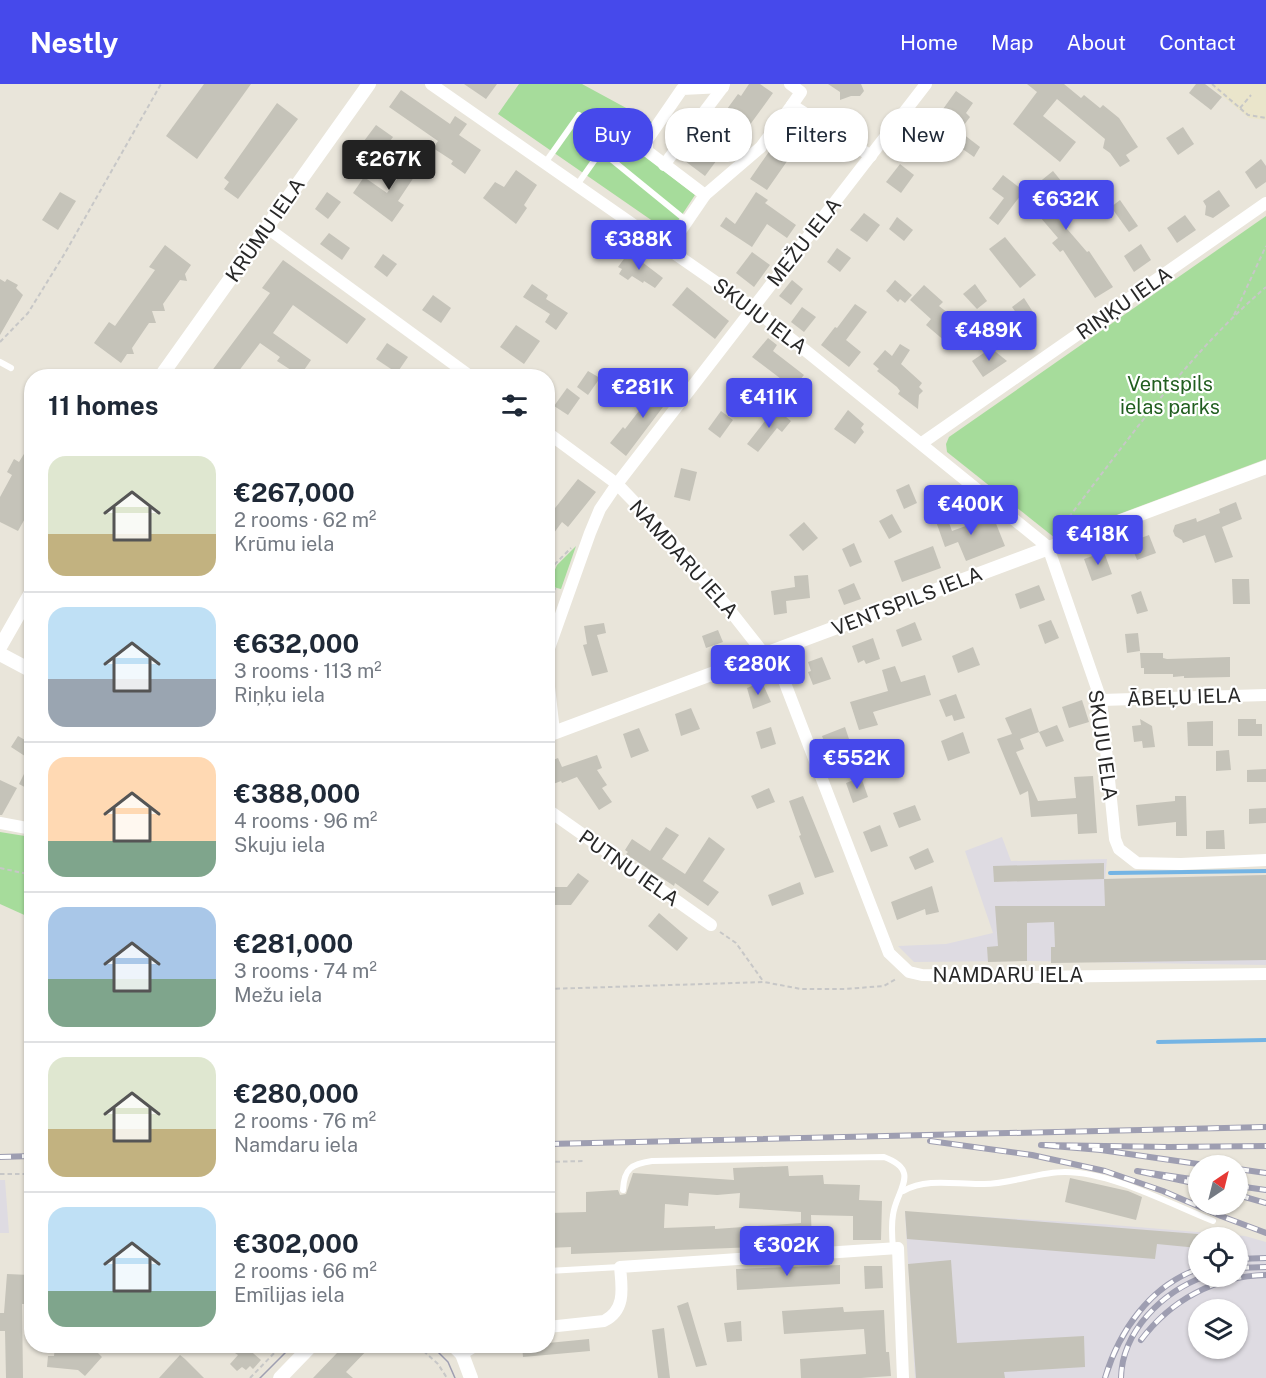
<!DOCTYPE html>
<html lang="en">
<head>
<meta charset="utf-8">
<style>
	body { margin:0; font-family:"Public Sans",sans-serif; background:#f2f2f3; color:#1f2937; height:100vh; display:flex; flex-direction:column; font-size:22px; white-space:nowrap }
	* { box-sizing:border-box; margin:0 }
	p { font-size:20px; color:#747a83 }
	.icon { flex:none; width:33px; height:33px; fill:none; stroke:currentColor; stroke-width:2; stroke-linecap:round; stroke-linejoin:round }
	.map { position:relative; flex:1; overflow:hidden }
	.details { position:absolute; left:24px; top:285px; width:531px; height:984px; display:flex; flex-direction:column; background:#fff; border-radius:24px; box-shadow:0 2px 4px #0004 }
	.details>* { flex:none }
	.guide { position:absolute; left:573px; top:24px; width:570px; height:54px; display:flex; gap:12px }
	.needle { width:39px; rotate:35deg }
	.tools { position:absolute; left:1188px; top:1071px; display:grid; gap:12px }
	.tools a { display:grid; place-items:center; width:60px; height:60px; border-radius:50%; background:#fff; box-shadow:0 2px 4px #0004; font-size:30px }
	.price { position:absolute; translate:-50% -51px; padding:0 14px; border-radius:6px; background:#4649eb; color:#fff; font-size:20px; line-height:39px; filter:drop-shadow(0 2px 3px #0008) }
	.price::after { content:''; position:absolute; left:50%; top:36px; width:18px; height:14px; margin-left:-9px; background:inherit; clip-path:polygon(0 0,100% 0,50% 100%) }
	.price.selected { background:#222; color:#fff }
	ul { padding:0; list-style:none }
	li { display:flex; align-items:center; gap:18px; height:150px; padding:0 24px }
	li+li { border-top:2px solid #e0e1e3 }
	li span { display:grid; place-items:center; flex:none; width:168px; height:120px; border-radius:18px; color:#555 }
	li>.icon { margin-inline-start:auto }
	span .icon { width:72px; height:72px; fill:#fffc; stroke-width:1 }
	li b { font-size:26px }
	h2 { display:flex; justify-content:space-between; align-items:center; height:72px; padding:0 24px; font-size:26px }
	.chip { padding:0 21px; border-radius:24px; background:#fff; box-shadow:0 2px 4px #0004; font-size:21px; line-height:54px }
	.chip.selected { background:#4649eb; color:#fff }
	header { display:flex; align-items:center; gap:36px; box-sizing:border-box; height:84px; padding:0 30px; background:#4649eb; color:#fff }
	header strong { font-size:28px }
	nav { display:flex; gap:33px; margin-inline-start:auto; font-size:21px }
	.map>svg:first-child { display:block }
	.industrial { fill:#dedbe2; fill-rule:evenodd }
	.education { fill:#eae5cb }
	.green { fill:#a6dc9b }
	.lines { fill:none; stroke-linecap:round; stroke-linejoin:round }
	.stream { stroke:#74b4e4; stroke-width:4 }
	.building { fill:#c5c3b9; fill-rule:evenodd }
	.path { stroke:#c7c7c7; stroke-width:2; stroke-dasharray:4.5 3; stroke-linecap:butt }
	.service { stroke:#fff; stroke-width:6 }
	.minor { stroke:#fff; stroke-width:12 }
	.tertiary { stroke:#fff; stroke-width:14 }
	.tram { stroke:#9e9eb1; stroke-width:1.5 }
	.rail-casing { stroke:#9e9eb1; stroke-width:6 }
	.rail { stroke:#fff; stroke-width:4; stroke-dasharray:11; stroke-linecap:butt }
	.labels { text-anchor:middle; stroke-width:4.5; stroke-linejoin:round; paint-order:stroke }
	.street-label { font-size:20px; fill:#282828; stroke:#fff }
	.park-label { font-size:20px; fill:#215e1f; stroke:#fff }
</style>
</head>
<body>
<header>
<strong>Nestly</strong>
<nav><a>Home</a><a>Map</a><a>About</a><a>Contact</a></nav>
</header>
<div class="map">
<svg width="1266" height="1294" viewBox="0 0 1266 1294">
	<rect width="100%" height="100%" fill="#e9e5da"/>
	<g class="industrial">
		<path d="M1002 753 1011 777 1107 775 1105 795 1266 791V881L1027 877 914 878 898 862 946 860 993 849 965 767Z"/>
		<path d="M0 1096H5L9 1149H0Z"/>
		<path d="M905 1128 1101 1140 1245 1152 1266 1158V1294H915ZM1198 1154H1238V1192H1198ZM1198 1226H1238V1264H1198Z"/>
	</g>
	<path class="education" d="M1208 0H1266V36L1249 34Z"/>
	<g class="green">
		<path d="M519 0H582L652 38 637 66 695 111 670 149 498 30Z"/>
		<path d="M1266 132V375L1055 454 947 368 946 360 949 353Z"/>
		<path d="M576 462 561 505 553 503 550 497 557 481Z"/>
		<path d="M0 748 31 753V834L0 820Z"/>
	</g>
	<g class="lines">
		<g class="stream">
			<path d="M1110 789 1266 787"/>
			<path d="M1158 958 1266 956"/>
		</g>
	</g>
	<g class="building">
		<path d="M204 0H251L197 75 166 52Z"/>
		<path d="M464 0H497L486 15Z"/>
		<path d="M749 0H760L773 9 741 53 737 49 705 92 685 77 697 60 695 59 702 49 704 51 717 34 719 36 738 10 741 12Z"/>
		<path d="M828 0H861L864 7 860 12H851L840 16V8Z"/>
		<path d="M1027 0H1064L1081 14 1084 11 1100 24 1103 21 1119 34 1138 63 1126 71 1130 77 1120 83 1110 69 1103 64 1105 55 1057 15 1043 32 1076 58 1060 78 1013 40 1037 8Z"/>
		<path d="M1196 0H1205L1222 13 1211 26 1189 9Z"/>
		<path d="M401 6 450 40 455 32 467 40 459 51 481 66 465 90 451 80 453 77 433 64 438 57 389 23Z"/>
		<path d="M956 7 973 19 966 29 970 33 964 41 943 25Z"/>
		<path d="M277 19 298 35 238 115 224 105 229 98 224 94Z"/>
		<path d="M376 41 393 53 369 86 352 73Z"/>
		<path d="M786 43 802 53 797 61 799 71 790 73 767 106 750 95Z"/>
		<path d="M954 43 980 63 974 73 947 54Z"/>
		<path d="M1183 43 1194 60 1178 71 1166 54Z"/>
		<path d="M416 69 426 75 398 117 404 121 392 138 353 109 364 93 387 109Z"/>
		<path d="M1261 75 1266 82V98L1256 105 1245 88Z"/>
		<path d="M900 80 914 91 901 109 886 98Z"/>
		<path d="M516 86 537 101 524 121 527 124 516 140 483 114 495 98 504 103Z"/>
		<path d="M1053 87 1075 114 1055 131 1087 168 1089 167 1113 203 1095 214 1063 166 1060 168 1052 159 1058 154 1022 112Z"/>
		<path d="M1003 91 1024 107 998 141 989 134 1004 114 992 105Z"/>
		<path d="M1090 98 1103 115 1087 127 1074 110Z"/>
		<path d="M1219 106 1230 122 1213 134 1205 131 1206 122 1203 117Z"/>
		<path d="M60 108 76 117 58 146 42 136Z"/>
		<path d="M327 108 341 118 328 135 315 125Z"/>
		<path d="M756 108 768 116 765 119 796 141 787 154 767 140 752 163 720 142 726 133 735 140Z"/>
		<path d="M1120 116 1138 142 1129 148 1111 123Z"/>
		<path d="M864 129 880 141 867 158 850 146Z"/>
		<path d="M1185 131 1196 146 1177 159 1167 144Z"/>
		<path d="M897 133 913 146 904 157 889 145Z"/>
		<path d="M329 149 350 164 342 176 320 160Z"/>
		<path d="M1005 153 1036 191 1020 204 989 165Z"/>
		<path d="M1141 160 1151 176 1134 188 1124 172Z"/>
		<path d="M165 161 191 181 185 190 187 197 180 196 163 220 165 227H152L156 239H149L132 264 134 270H127L121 279 94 259 109 238 115 242 155 186 149 183Z"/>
		<path d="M837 164 851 174 840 188 827 178Z"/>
		<path d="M629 168 663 194 655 204 644 197 643 199 632 192 628 196 619 190 622 185 618 183Z"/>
		<path d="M752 168 770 181 754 203 736 189Z"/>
		<path d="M383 170 397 180 387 193 374 183Z"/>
		<path d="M283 176 366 235 347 260 293 221 273 249 311 276 300 292 277 277 280 273 260 259 235 292H208L270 209 262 204Z"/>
		<path d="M0 195 5 198 7 195 18 201 16 204 23 211 0 251Z"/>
		<path d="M792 196 803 205 791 221 779 212Z"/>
		<path d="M895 196 912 211 905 219 900 215 898 218 886 207Z"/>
		<path d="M532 200 548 211 546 215 568 229 556 246 545 238 550 230 523 213Z"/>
		<path d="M975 200 987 217 977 225 963 210Z"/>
		<path d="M924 201 943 218 939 222 967 244 959 254 952 252 946 258 926 241 931 235 910 216Z"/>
		<path d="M687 203 729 237 715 255 672 221Z"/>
		<path d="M433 211 451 224 441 239 422 226Z"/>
		<path d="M1024 214 1033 228 1016 240 1017 230 1012 223Z"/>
		<path d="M855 220 867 228 846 256 861 268 849 283 821 261 835 243 837 244Z"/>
		<path d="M802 223 816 233 804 248 791 238Z"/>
		<path d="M516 241 540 257 524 280 500 263Z"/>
		<path d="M768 254 777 261 773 267 804 291 793 304 752 273Z"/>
		<path d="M387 259 408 273 397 289 376 275Z"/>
		<path d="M900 260 910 266 901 280 922 299 919 303 923 307 919 311 918 325 898 310 900 307 897 303 877 287 879 285 873 280 885 266 892 272Z"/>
		<path d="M991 264 1007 277 983 293 972 277Z"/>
		<path d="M588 287 600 294 588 311 577 303Z"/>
		<path d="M662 297 675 307 626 372 610 359 623 343 625 345Z"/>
		<path d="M567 304 580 314 568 331 554 322Z"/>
		<path d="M775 324 791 337 782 348 777 344 758 368 747 360Z"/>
		<path d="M848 326 864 340 861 344 864 348 855 360 834 345Z"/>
		<path d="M721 327 733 336 720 354 708 345Z"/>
		<path d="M32 357V422L18 447 0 438V413L12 391 7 388 14 375 19 378Z"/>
		<path d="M681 384 697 388 690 417 674 413Z"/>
		<path d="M578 395 596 408 568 443 562 438 548 457V433Z"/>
		<path d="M909 400 917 419 904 425 896 406Z"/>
		<path d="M1236 418 1242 435 1222 443 1233 473 1215 479 1205 451 1183 459 1182 456 1175 452 1173 447 1175 441 1196 434 1197 438 1220 429 1219 425Z"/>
		<path d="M944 425 952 447 993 432 1005 462 966 477 958 458 945 463 933 429Z"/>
		<path d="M892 430 902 448 889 455 879 437Z"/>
		<path d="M804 438 818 454 803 467 789 451Z"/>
		<path d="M1149 451 1156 469 1137 476 1130 458Z"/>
		<path d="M854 459 862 478 850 483 842 465Z"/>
		<path d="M933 462 941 484 902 498 894 477Z"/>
		<path d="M1104 468 1112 490 1092 497 1084 475Z"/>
		<path d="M808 491 810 514 786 517 787 529 774 531 771 507 795 503 794 492Z"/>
		<path d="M1232 495H1249L1250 520H1233Z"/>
		<path d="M854 499 861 515 844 521 838 506Z"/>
		<path d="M1039 501 1045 516 1020 525 1015 510Z"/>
		<path d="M1141 507 1148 527 1137 530 1131 511Z"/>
		<path d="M1051 536 1059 554 1045 560 1038 541Z"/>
		<path d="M915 538 922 556 902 563 896 546Z"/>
		<path d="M604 539 606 549 597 551 608 588 592 592 583 561 587 560 584 542Z"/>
		<path d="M718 546 723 558 706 564 702 552Z"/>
		<path d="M1138 549 1140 567 1127 569 1125 550Z"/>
		<path d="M873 554 880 575 866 580 864 576 858 579 852 562Z"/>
		<path d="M973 563 980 581 958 589 952 572Z"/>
		<path d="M1140 569H1163V574L1167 575 1230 573V593L1184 594V592L1173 593V590H1144V584H1141Z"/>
		<path d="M822 573 831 595 813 601 808 588 811 587 808 578Z"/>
		<path d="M895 582 901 598 925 591 931 611 873 628 878 641 859 646 850 618 888 607 882 586Z"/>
		<path d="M762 598 771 618 753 625 747 604Z"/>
		<path d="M956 610 965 634 954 637 952 631 946 633 939 616Z"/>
		<path d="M1082 616 1089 638 1069 644 1062 623Z"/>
		<path d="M691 624 700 645 681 652 675 630Z"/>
		<path d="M1031 624 1039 648 1020 655 1024 665 1016 668 1038 717 1076 714 1074 693 1093 692 1097 749 1078 750 1077 730 1031 733 1028 707 1020 711 997 655 1012 650 1005 634Z"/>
		<path d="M1140 635 1152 642 1155 663 1143 664 1142 657 1134 658 1132 642 1141 641Z"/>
		<path d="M1238 635H1256V640H1262V652H1238Z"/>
		<path d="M1213 637V662H1188L1187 638Z"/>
		<path d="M1057 641 1064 657 1046 663 1039 648Z"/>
		<path d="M771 643 776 660 761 665 756 648Z"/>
		<path d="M845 643 849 655 842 657 844 662 828 668 822 652Z"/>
		<path d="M639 644 649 667 631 674 623 650Z"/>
		<path d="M963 648 970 669 948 677 941 657Z"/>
		<path d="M18 652 32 660V707L19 700 31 676 11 663Z"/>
		<path d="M1229 666 1231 686 1216 687V667Z"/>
		<path d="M597 671 602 684 597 686 607 701 602 704 612 718 599 726 577 693 562 699 561 697 548 702V678L558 674 562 683Z"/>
		<path d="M1266 685V698H1247V686Z"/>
		<path d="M861 693 868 713 853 719 846 699Z"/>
		<path d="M0 696 17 704 2 731H0Z"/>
		<path d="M769 704 775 718 757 725 751 712Z"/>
		<path d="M803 712 834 788 815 794 799 752 801 751 789 717Z"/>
		<path d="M1175 712H1186L1187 752H1176V738L1138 742 1136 721 1175 717Z"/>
		<path d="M915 721 921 736 899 744 893 729Z"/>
		<path d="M1266 724V739L1249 740V725Z"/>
		<path d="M880 741 888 762 871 768 863 748Z"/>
		<path d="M666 743 679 751 662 775 685 790 709 753 725 765 703 797 719 808 708 822 675 799 674 802 626 770 628 768 625 766 632 755 650 767Z"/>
		<path d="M1224 746 1225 765H1206V747Z"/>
		<path d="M928 764 934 778 915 786 909 773Z"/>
		<path d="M1104 779V795L994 798 993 782Z"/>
		<path d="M578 789 589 797 571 821H548V803H567Z"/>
		<path d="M1266 791V876L1051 879V863H1055L1054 838 1027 839V877L988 878 987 863 998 862 995 822H1105L1104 795Z"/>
		<path d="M800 798 804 810 772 822 768 811Z"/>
		<path d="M932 802 939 828 926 831 925 825 897 836 891 818Z"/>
		<path d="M659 829 688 854 677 867 648 842Z"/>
		<path d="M788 1082 789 1092 823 1091 824 1100 860 1101 859 1116 882 1117 881 1156H853V1132L811 1131 812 1161 571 1170V1163L548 1164V1129L586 1128V1108L618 1106 620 1111 626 1110 633 1089 734 1096 733 1084ZM689 1109 717 1111 740 1109 739 1124 801 1128V1139L715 1145V1142L664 1144 665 1120 688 1122Z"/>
		<path d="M1070 1094 1128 1107 1142 1113 1136 1136 1065 1118Z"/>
		<path d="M905 1127 1198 1150V1164L1157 1160 1155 1175 907 1155Z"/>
		<path d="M951 1176 957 1259 1084 1252 1085 1283 1004 1288 1005 1294H916L908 1180Z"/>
		<path d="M840 1181V1200L737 1206 736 1185Z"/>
		<path d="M864 1182H882L883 1204 865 1205Z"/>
		<path d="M7 1190 30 1191 28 1220H22L23 1294H6L5 1247H0V1229H4Z"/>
		<path d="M688 1218 696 1245 707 1281 696 1283 677 1222Z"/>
		<path d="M843 1223 844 1228 884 1226 886 1268H889L891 1292 861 1294H801L800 1275 866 1270 864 1245 784 1250 782 1227Z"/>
		<path d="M741 1237 742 1257 727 1258 724 1239Z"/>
		<path d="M664 1244 670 1294H658L652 1246Z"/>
		<path d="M589 1255 590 1267 523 1273 522 1262H548V1259Z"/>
		<path d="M55 1262 92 1263 102 1273 85 1292 78 1286 47 1283 48 1272H54Z"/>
		<path d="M242 1262H245L261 1276 253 1285 250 1282 246 1286 242 1283 237 1287 230 1280 238 1271 235 1269Z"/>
		<path d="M329 1262H371L346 1288 353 1294H313L337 1269Z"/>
		<path d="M180 1271 185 1275 204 1294H159Z"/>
	</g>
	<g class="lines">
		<g class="path">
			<path d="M1212 0 1248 31 1266 34"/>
			<path d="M1240 24 1251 11"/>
			<path d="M1234 231 1266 162"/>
			<path d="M0 258 28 229 65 169 161 0"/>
			<path d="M1060 445C1124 361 1186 272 1266 203"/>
			<path d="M548 494 553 482 571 464"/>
			<path d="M548 502 556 505"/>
			<path d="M0 784 32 791"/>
			<path d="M720 848 736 859 763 897"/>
			<path d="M548 905 764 898 801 905H845L884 902 896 895"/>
			<path d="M548 1078 583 1077"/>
			<path d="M0 1090H32"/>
			<path d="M418 1262 438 1280 447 1294"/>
			<path d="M250 1294 281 1262"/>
		</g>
		<g class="service">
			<path d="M545 79 579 31"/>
			<path d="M577 101 601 67 682 133 688 135"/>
			<path d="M0 278 11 284"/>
			<path d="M623 1106C624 1084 632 1080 652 1077L884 1073C922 1087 896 1106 893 1131 891 1142 892 1153 893 1164"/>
			<path d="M903 1107C929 1093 956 1101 984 1100 1011 1100 1038 1088 1065 1088 1111 1088 1170 1120 1213 1137"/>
			<path d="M548 1187 620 1183"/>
		</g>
		<g class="minor">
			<path d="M431 0 753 224 1048 463 1101 616 1115 755 1119 765 1137 779 1181 780 1266 776"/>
			<path d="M724 0 723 3 682 5 647 56V67L705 111 761 63 792 21"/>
			<path d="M790 0 801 8 792 21 871 72"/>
			<path d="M664 81 723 3"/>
			<path d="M266 143 470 292"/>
			<path d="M668 165 705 111"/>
			<path d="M548 349 617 400 667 452 728 524 783 594 889 869 909 888 922 891 1028 893 1266 890"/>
			<path d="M922 359 1266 119"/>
			<path d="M548 567 590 449 600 425 617 400 926 0"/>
			<path d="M548 594 554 648"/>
			<path d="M1101 616 1266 611"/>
			<path d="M548 726 711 841"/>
			<path d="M0 739 32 745"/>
			<path d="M548 1243 604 1237C626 1226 622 1204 620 1183L898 1164 903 1294"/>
			<path d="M462 1270 475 1262"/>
		</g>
		<g class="tertiary">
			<path d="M161 292 369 0"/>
			<path d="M0 563 32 507"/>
			<path d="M0 570 32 587"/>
			<path d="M548 651 1266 383"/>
			<path d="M454 1262 462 1270 471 1294"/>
			<path d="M280 1294 311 1262"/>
		</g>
		<g class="tram">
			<path d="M432 1262 448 1278 455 1294"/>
			<path d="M260 1294 292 1262"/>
		</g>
		<g class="rail-casing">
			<g id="rail">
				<path d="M930 1057 1032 1071 1105 1087 1163 1107 1221 1132 1266 1149"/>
				<path d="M548 1060 1266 1043"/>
				<path d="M0 1073 32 1072"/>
				<path d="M1212 1082 1101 1066 1041 1061 1169 1063 1266 1062"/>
				<path d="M1238 1085 1266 1089"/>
				<path d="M1198 1096 1137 1087 1198 1100"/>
				<path d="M1238 1102 1266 1106"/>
				<path d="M1238 1111 1266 1119"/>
				<path d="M1238 1175 1266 1174"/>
				<path d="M1238 1184 1266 1183"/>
				<path d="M1141 1256C1171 1216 1215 1192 1266 1191"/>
				<path d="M1105 1294C1119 1247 1150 1202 1198 1185"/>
				<path d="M1121 1294C1122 1247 1163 1207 1206 1192"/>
			</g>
		</g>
		<use href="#rail" class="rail"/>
	</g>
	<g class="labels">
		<g class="street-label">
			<text transform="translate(265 146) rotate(-55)" y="7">KRŪMU IELA</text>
			<text transform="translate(804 158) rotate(-52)" y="7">MEŽU IELA</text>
			<text transform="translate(1124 219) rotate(-35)" y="7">RIŅĶU IELA</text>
			<text transform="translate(760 232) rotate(37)" y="7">SKUJU IELA</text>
			<text transform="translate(684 475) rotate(48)" y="7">NAMDARU IELA</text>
			<text transform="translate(907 517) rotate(-21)" y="7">VENTSPILS IELA</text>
			<text transform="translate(1184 613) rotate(-2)" y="7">ĀBEĻU IELA</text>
			<text transform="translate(1103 661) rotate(82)" y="7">SKUJU IELA</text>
			<text transform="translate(629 784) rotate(35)" y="7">PUTNU IELA</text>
			<text x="1008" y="898">NAMDARU IELA</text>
		</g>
		<g class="park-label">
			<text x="1170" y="307">Ventspils<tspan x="1170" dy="23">ielas parks</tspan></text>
		</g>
	</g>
</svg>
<div class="tools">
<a><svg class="needle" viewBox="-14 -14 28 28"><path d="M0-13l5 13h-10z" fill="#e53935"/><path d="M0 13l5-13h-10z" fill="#747a83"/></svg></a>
<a><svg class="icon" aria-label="locate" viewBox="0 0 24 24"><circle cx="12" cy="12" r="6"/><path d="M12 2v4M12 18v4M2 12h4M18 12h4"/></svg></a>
<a><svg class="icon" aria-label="layers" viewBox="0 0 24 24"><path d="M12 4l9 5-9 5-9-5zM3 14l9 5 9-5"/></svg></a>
</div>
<b class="price selected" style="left:389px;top:107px">€267K</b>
<b class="price" style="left:1066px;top:147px">€632K</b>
<b class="price" style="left:639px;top:187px">€388K</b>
<b class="price" style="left:989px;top:278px">€489K</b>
<b class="price" style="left:643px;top:335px">€281K</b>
<b class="price" style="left:769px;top:345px">€411K</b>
<b class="price" style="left:971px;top:452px">€400K</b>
<b class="price" style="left:1098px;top:482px">€418K</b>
<b class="price" style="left:758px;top:612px">€280K</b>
<b class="price" style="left:857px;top:706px">€552K</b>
<b class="price" style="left:787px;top:1193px">€302K</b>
<div class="guide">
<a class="chip selected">Buy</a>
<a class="chip">Rent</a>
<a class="chip">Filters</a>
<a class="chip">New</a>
</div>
<section class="details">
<h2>11 homes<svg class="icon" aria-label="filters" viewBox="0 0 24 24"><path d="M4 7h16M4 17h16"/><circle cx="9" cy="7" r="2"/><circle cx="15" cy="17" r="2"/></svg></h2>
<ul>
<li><span style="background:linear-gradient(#dfe7d0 65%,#c2b280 0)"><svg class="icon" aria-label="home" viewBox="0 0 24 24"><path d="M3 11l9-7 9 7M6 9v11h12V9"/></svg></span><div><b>€267,000</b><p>2 rooms · 62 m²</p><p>Krūmu iela</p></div></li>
<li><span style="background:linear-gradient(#bfe0f5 60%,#9aa5b1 0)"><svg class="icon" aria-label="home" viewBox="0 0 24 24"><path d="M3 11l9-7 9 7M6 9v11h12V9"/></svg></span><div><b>€632,000</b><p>3 rooms · 113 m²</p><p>Riņķu iela</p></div></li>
<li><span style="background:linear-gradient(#ffd9b3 70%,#7fa58c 0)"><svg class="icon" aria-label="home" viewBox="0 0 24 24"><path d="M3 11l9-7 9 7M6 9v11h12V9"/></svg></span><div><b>€388,000</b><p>4 rooms · 96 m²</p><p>Skuju iela</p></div></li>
<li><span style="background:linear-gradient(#a9c7e8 60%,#7fa58c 0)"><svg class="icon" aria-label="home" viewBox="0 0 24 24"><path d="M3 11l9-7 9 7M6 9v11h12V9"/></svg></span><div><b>€281,000</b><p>3 rooms · 74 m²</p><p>Mežu iela</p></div></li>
<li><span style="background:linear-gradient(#dfe7d0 60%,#c2b280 0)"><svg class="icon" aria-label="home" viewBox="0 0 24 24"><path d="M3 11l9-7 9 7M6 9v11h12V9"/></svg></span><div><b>€280,000</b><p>2 rooms · 76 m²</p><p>Namdaru iela</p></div></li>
<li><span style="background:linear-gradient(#bfe0f5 70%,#7fa58c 0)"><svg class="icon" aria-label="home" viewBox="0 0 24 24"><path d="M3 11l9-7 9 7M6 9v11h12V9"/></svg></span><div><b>€302,000</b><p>2 rooms · 66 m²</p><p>Emīlijas iela</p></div></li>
</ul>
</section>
</div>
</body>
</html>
